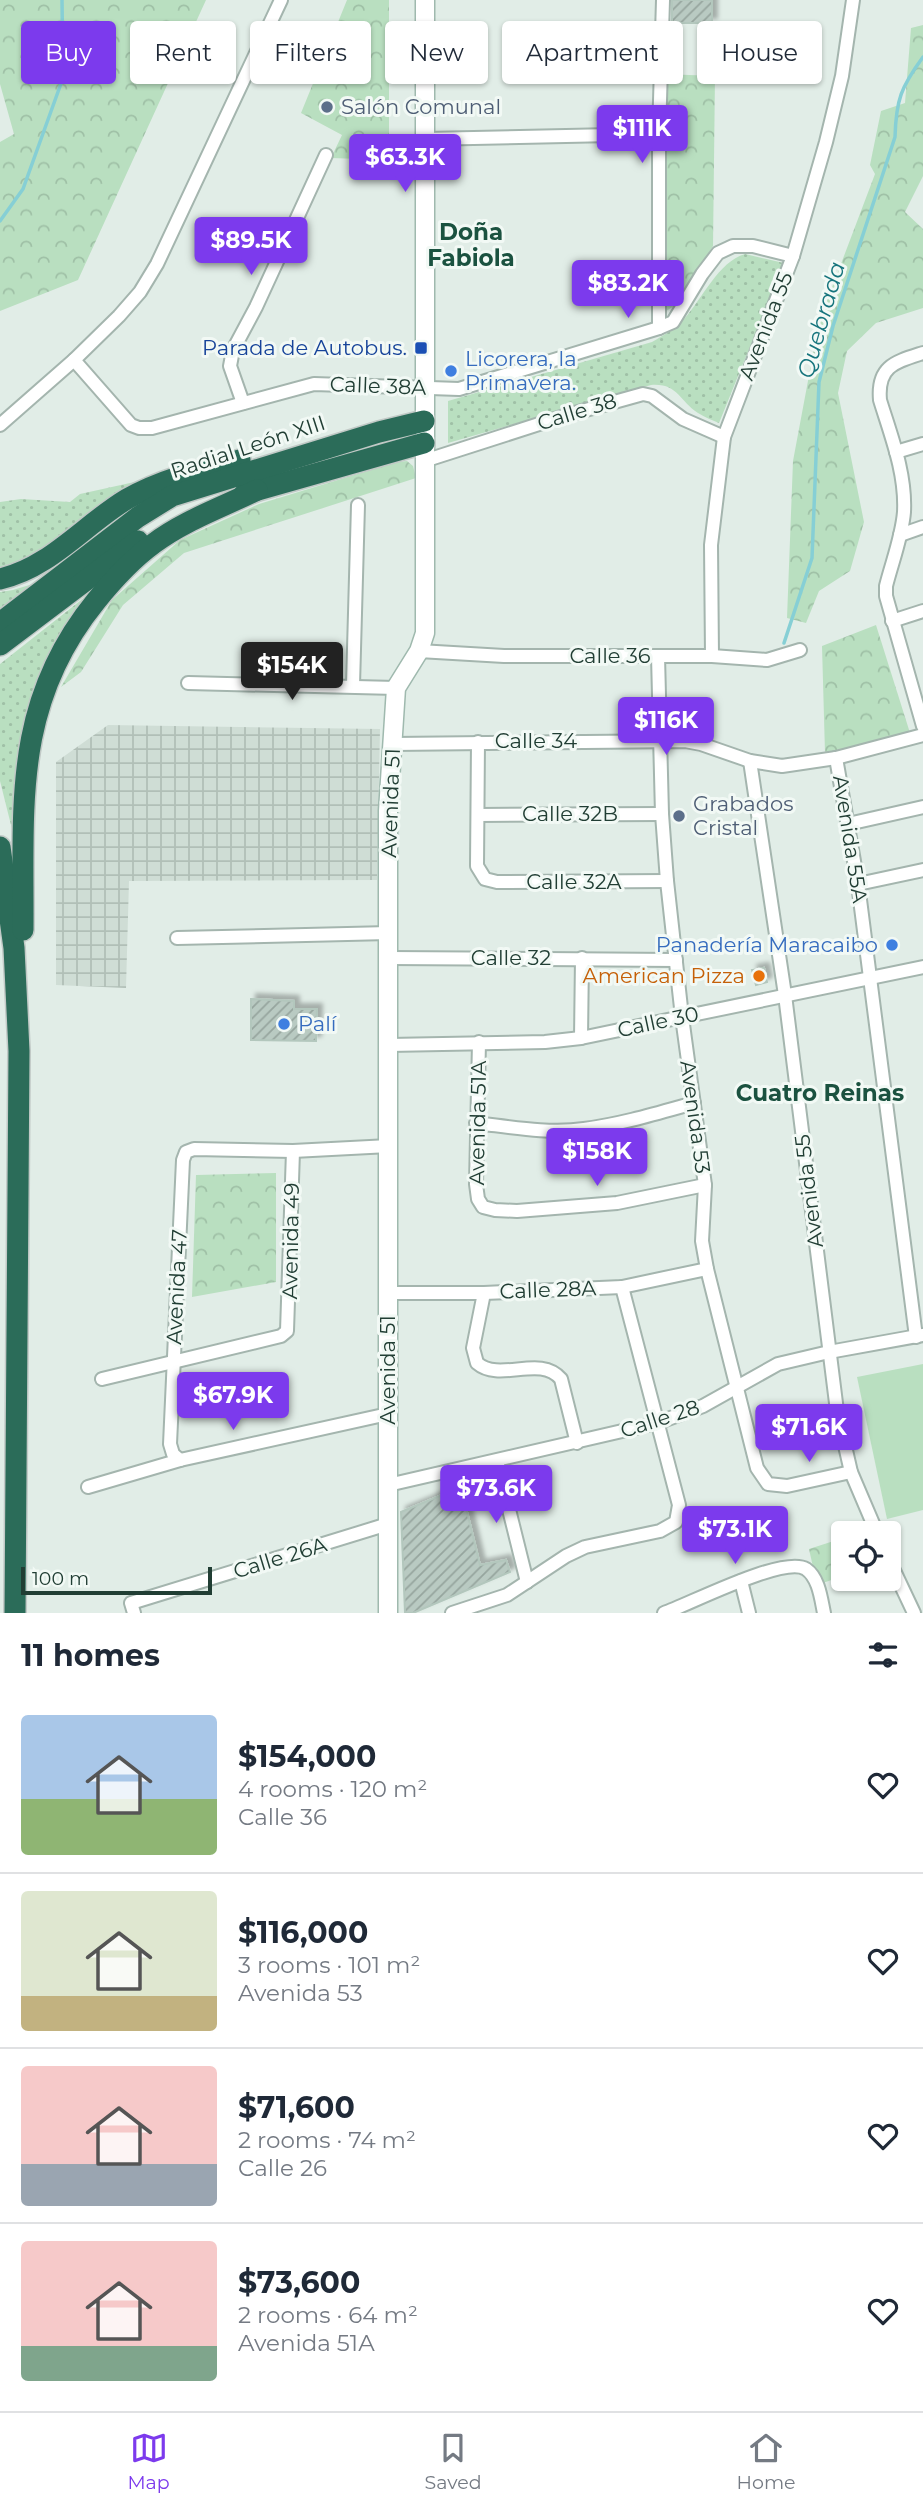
<!DOCTYPE html>
<html lang="en">
<head>
<meta charset="utf-8">
<style>
	body { margin:0; font-family:Montserrat,sans-serif; background:#f2f2f3; color:#1f2937; height:100vh; display:flex; flex-direction:column; font-size:26px; white-space:nowrap }
	* { box-sizing:border-box; margin:0 }
	p { font-size:23px; color:#747a83 }
	.icon { flex:none; width:38px; height:38px; fill:none; stroke:currentColor; stroke-width:2; stroke-linecap:round; stroke-linejoin:round }
	.map { position:relative; height:1613px; overflow:hidden }
	.side { display:flex; flex-direction:column; background:#fff; flex:1 }
	.side>* { flex:none }
	.banner { position:absolute; left:21px; top:21px; width:882px; height:63px; display:flex; gap:14px }
	.tools { position:absolute; left:831px; top:1521px; display:grid; gap:14px }
	.tools a { display:grid; place-items:center; width:70px; height:70px; border-radius:7px; background:#fff; box-shadow:0 2px 5px #0004; font-size:35px }
	.scale { position:absolute; left:21px; bottom:18px; width:191px; box-sizing:border-box; padding-left:7px; border:4px solid #213e34; border-top:0; font-size:19px; line-height:24px; white-space:nowrap; color:#213e34; -webkit-text-stroke:5px #f2f9f5; paint-order:stroke }
	.price { position:absolute; translate:-50% -60px; padding:0 16px; border-radius:7px; background:#7c3aed; color:#fff; font-size:23px; line-height:46px; filter:drop-shadow(0 2px 4px #0008) }
	.price::after { content:''; position:absolute; left:50%; top:42px; width:21px; height:16px; margin-left:-10px; background:inherit; clip-path:polygon(0 0,100% 0,50% 100%) }
	.price.current { background:#222; color:#fff }
	ul { padding:0; list-style:none }
	li { display:flex; align-items:center; gap:21px; height:175px; padding:0 21px }
	li+li { border-top:2px solid #e0e1e3 }
	li span { display:grid; place-items:center; flex:none; width:196px; height:140px; border-radius:7px; color:#555 }
	li>.icon { margin-inline-start:auto }
	span .icon { width:84px; height:84px; fill:#fffc; stroke-width:1 }
	li b { font-size:30px }
	h2 { display:flex; justify-content:space-between; align-items:center; height:84px; padding:0 21px; font-size:30px }
	.tag { padding:0 24px; border-radius:7px; background:#fff; box-shadow:0 2px 5px #0004; font-size:24px; line-height:63px }
	.tag.current { background:#7c3aed; color:#fff }
	.dock { display:flex; justify-content:space-around; align-items:center; height:98px; border-top:2px solid #e0e1e3; background:#fff; font-size:19px; color:#747a83 }
	.dock a { display:grid; justify-items:center; gap:4px }
	.dock .current { color:#7c3aed }
	.map>svg:first-child { display:block }
	.industrial { fill:url(#industrial-grid) }
	.grass { fill:url(#grass-dots) }
	.forest { fill:url(#forest-crowns) }
	.garden { fill:#b9dfc0 }
	.lines { fill:none; stroke-linecap:round; stroke-linejoin:round }
	.stream { stroke:#86cfd5; stroke-width:3.5 }
	.building { fill:url(#building-hatch); stroke:#b3c7bd; stroke-width:2; filter:url(#shadow) }
	.street-casing { stroke:#a4b5ae; stroke-width:16 }
	.secondary-casing { stroke:#9fb9ae; stroke-width:21 }
	.highway-casing { stroke:#c1c9c6; stroke-width:24 }
	.street { stroke:#fff; stroke-width:12 }
	.secondary { stroke:#fff; stroke-width:18 }
	.highway { stroke:#2b6c59; stroke-width:21 }
	.service-dot { fill:#5c6f8a; stroke:#f2f9f5; stroke-width:2.5 }
	.transit-dot { fill:#1a4fb4; stroke:#f2f9f5; stroke-width:2.5 }
	.shop-dot { fill:#3f7fe0; stroke:#f2f9f5; stroke-width:2.5 }
	.food-dot { fill:#e8710a; stroke:#f2f9f5; stroke-width:2.5 }
	.labels { text-anchor:middle; stroke-width:6; stroke-linejoin:round; paint-order:stroke }
	.service-label { font-size:21px; fill:#4e5e75; stroke:#f2f9f5; text-anchor:start }
	.street-label { font-size:21px; fill:#213e34; stroke:#f2f9f5 }
	.transit-label { font-size:21px; fill:#164399; stroke:#f2f9f5; text-anchor:end }
	.shop-label { font-size:21px; fill:#366cbe; stroke:#f2f9f5; text-anchor:start }
	.food-label { font-size:21px; fill:#c56008; stroke:#f2f9f5; text-anchor:end }
	.neighbourhood-label { font-size:23px; font-weight:bold; fill:#1b5240; stroke:#f2f9f5 }
	.water-label { font-size:23px; font-style:italic; fill:#17757d; stroke:#f2f9f5 }
</style>
</head>
<body>
<div class="map">
<svg width="923" height="1613" viewBox="0 0 923 1613">
	<defs>
		<pattern id="industrial-grid" width="8" height="8" patternUnits="userSpaceOnUse" patternTransform="scale(1.75)"><rect width="8" height="8" fill="#cfddd5"/><path d="M0 4h8M4 0v8" fill="none" stroke="#b1bfb7"/></pattern>
		<pattern id="grass-dots" width="8" height="8" patternUnits="userSpaceOnUse" patternTransform="scale(1.75)"><rect width="8" height="8" fill="#b9dfc0"/><path d="M2 2h.1M6 6h.1" fill="none" stroke="#9fc0a6" stroke-width="1.8" stroke-linecap="round"/></pattern>
		<pattern id="forest-crowns" width="20" height="18" patternUnits="userSpaceOnUse" patternTransform="scale(1.75)"><rect width="20" height="18" fill="#b9dfc0"/><path d="M2 6a3 3 0 1 1 6 0M12 15a3 3 0 1 1 6 0" fill="none" stroke="#9fc0a6"/></pattern>
		<pattern id="building-hatch" width="6" height="6" patternUnits="userSpaceOnUse" patternTransform="scale(1.75)"><rect width="6" height="6" fill="#b9cac2"/><path d="M-1 1l2-2M0 6l6-6M5 7l2-2" fill="none" stroke="#96a59e"/></pattern>
		<filter id="shadow"><feDropShadow dx="5" dy="-5" stdDeviation="2" flood-color="#0004"/></filter>
	</defs>
	<rect width="100%" height="100%" fill="#e1ede7"/>
	<path class="industrial" d="M108 725 380 729 377 880 129 881 126 988 56 985V762Z"/>
	<g class="grass">
		<path d="M745 254 784 263 719 423C712 420 704 417 698 413 679 401 678 383 651 385L448 443V401L652 342C664 335 675 329 684 319 703 298 718 262 745 254Z"/>
		<path d="M139 481C99 507 45 561 0 570V502L21 499 70 502 80 494Z"/>
		<path d="M46 580 0 610V592L13 590Z"/>
		<path d="M104 582 50 654 15 841 0 781V664Z"/>
	</g>
	<g class="forest">
		<path d="M0 0H206L78 280 0 311V142L14 134 0 84Z"/>
		<path d="M347 0H389V160L331 158 342 135 301 113Z"/>
		<path d="M923 25V176L905 212 923 229V308L876 323 847 351 838 393 864 522 850 571 819 591 806 623 787 618 793 461 819 322 875 174 870 165 881 111 905 103 911 28Z"/>
		<path d="M664 74 715 76 713 246 679 303 663 313Z"/>
		<path d="M407 461 413 466 416 478 184 553 123 605 81 672 61 687 112 600 180 540 259 504 397 462Z"/>
		<path d="M876 625 910 733 850 749 825 753 822 646Z"/>
		<path d="M276 1173V1282L192 1297 196 1175Z"/>
		<path d="M843 1538V1576L817 1585 809 1549Z"/>
	</g>
	<path class="garden" d="M923 1364V1510L887 1519 857 1377Z"/>
	<g class="lines">
		<g class="stream">
			<path d="M0 221 23 189 63 78 62 0"/>
			<path d="M784 643 812 558 819 382 833 326 895 137C896 100 901 87 923 57"/>
		</g>
	</g>
	<g class="building">
		<rect x="672" y="0" width="40" height="23"/>
		<path d="M764 968 767 982 756 985 752 970Z"/>
		<path d="M251 999 294 1001V1009H317L316 1041 251 1040Z"/>
		<path d="M461 1487 480 1565 506 1560 510 1572 413 1613H405L401 1512Z"/>
	</g>
	<g class="lines">
		<g class="street-casing">
			<g id="street">
				<path d="M425 139 659 134"/>
				<path d="M659 328V134L663 0"/>
				<path d="M923 353C895 362 877 366 880 400 891 436 906 473 904 512 902 537 892 562 886 586V596L923 726"/>
				<path d="M74 360 131 425 139 428H152L314 384 459 389 659 328 673 322 702 274 718 253 733 246H753L793 256"/>
				<path d="M243 403 230 366 233 350 256 307 326 155"/>
				<path d="M0 425 74 360 119 316 140 292 157 264 281 0"/>
				<path d="M896 452 923 444"/>
				<path d="M424 461 564 416 643 394 652 396 683 419 724 437"/>
				<path d="M900 535 923 527"/>
				<path d="M892 621 923 611"/>
				<path d="M419 651 504 656H712L767 660 800 650"/>
				<path d="M658 656 662 814 667 881 682 1017 705 1185 702 1241 707 1269 757 1468 768 1484 787 1486 851 1472"/>
				<path d="M712 656 711 545 724 437 793 256 826 142 842 76 853 0"/>
				<path d="M188 683 396 688"/>
				<path d="M353 685 358 505"/>
				<path d="M478 742 477 866 485 879 497 882 667 881"/>
				<path d="M393 744 685 741 701 744 750 761 782 766 836 758 923 735"/>
				<path d="M836 758 858 884 916 1337"/>
				<path d="M750 761 785 995 837 1411 851 1472 877 1533"/>
				<path d="M478 815 662 814"/>
				<path d="M848 824 923 807"/>
				<path d="M858 884 923 870"/>
				<path d="M177 938 389 933"/>
				<path d="M389 958 676 960"/>
				<path d="M581 1038 582 958"/>
				<path d="M479 1042 476 1184 478 1199 483 1207 495 1210 517 1211 617 1203 705 1185"/>
				<path d="M389 1045 545 1042 581 1038 923 967"/>
				<path d="M476 1123C511 1127 549 1134 584 1129 622 1124 658 1113 694 1103"/>
				<path d="M388 1293H484L622 1287 707 1269"/>
				<path d="M484 1293 473 1348 477 1363C500 1383 540 1354 561 1379L577 1443"/>
				<path d="M102 1379 281 1336 287 1331 293 1151"/>
				<path d="M180 1460 173 1454 170 1444 183 1160 186 1152 194 1149 293 1151 389 1146"/>
				<path d="M497 1461 527 1582"/>
				<path d="M388 1485 657 1423 703 1406 778 1364 829 1352 923 1335"/>
				<path d="M88 1487 180 1460 388 1414"/>
				<path d="M889 1560 914 1613"/>
				<path d="M741 1581 749 1613"/>
				<path d="M134 1613 131 1603 388 1524"/>
				<path d="M452 1613 507 1595 566 1556 585 1547 660 1531 676 1522 679 1505 622 1287"/>
				<path d="M664 1613C690 1604 784 1555 806 1569 819 1578 821 1599 824 1613"/>
			</g>
		</g>
		<g class="secondary-casing">
			<path id="secondary" d="M388 1613V811L396 688 419 651 425 633V0"/>
		</g>
		<g class="highway-casing">
			<g id="highway">
				<path d="M244 494 424 443"/>
				<path d="M0 579C50 568 85 524 127 499 162 479 201 470 240 460"/>
				<path d="M0 623 138 517 172 496 379 432 424 421"/>
				<path d="M0 645 138 541"/>
				<path d="M0 847 14 948 19 1051 15 1613"/>
				<path d="M23 930C24 806 12 704 96 601 113 580 131 560 153 544 183 521 223 507 257 490"/>
			</g>
		</g>
		<use href="#street" class="street"/>
		<use href="#secondary" class="secondary"/>
		<use href="#highway" class="highway"/>
	</g>
	<g class="service-dot">
		<circle cx="327" cy="107" r="7"/>
		<circle cx="679" cy="816" r="7"/>
	</g>
	<rect class="transit-dot" x="414" y="341" width="14" height="14" rx="3.5"/>
	<g class="shop-dot">
		<circle cx="451" cy="371" r="7"/>
		<circle cx="892" cy="945" r="7"/>
		<circle cx="284" cy="1024" r="7"/>
	</g>
	<circle class="food-dot" cx="759" cy="976" r="7"/>
	<g class="labels">
		<g class="service-label">
			<text x="341" y="114">Salón Comunal</text>
			<text x="693" y="811">Grabados<tspan x="693" dy="24">Cristal</tspan></text>
		</g>
		<g class="street-label">
			<text transform="translate(766 326) rotate(-69)" y="7">Avenida 55</text>
			<text transform="translate(378 386) rotate(2)" y="7">Calle 38A</text>
			<text transform="translate(577 412) rotate(-17)" y="7">Calle 38</text>
			<text transform="translate(248 447) rotate(-18)" y="7">Radial León XIII</text>
			<text x="610" y="663">Calle 36</text>
			<text x="536" y="748">Calle 34</text>
			<text transform="translate(391 803) rotate(-88)" y="7">Avenida 51</text>
			<text x="570" y="821">Calle 32B</text>
			<text transform="translate(850 839) rotate(81)" y="7">Avenida 55A</text>
			<text x="574" y="889">Calle 32A</text>
			<text x="511" y="965">Calle 32</text>
			<text transform="translate(658 1022) rotate(-12)" y="7">Calle 30</text>
			<text transform="translate(695 1117) rotate(82)" y="7">Avenida 53</text>
			<text transform="translate(478 1123) rotate(-89)" y="7">Avenida 51A</text>
			<text transform="translate(809 1191) rotate(-97)" y="7">Avenida 55</text>
			<text transform="translate(291 1241) rotate(-89)" y="7">Avenida 49</text>
			<text transform="translate(177 1287) rotate(-87)" y="7">Avenida 47</text>
			<text transform="translate(548 1290) rotate(-2)" y="7">Calle 28A</text>
			<text transform="translate(388 1370) rotate(-90)" y="7">Avenida 51</text>
			<text transform="translate(660 1419) rotate(-18)" y="7">Calle 28</text>
			<text transform="translate(280 1558) rotate(-17)" y="7">Calle 26A</text>
		</g>
		<g class="transit-label">
			<text x="407" y="355">Parada de Autobus.</text>
		</g>
		<g class="shop-label">
			<text x="465" y="366">Licorera, la<tspan x="465" dy="24">Primavera.</tspan></text>
			<text x="878" y="952" text-anchor="end">Panadería Maracaibo</text>
			<text x="298" y="1031">Palí</text>
		</g>
		<g class="food-label">
			<text x="745" y="983">American Pizza</text>
		</g>
		<g class="neighbourhood-label">
			<text x="471" y="240">Doña<tspan x="471" dy="26">Fabiola</tspan></text>
			<text x="820" y="1101">Cuatro Reinas</text>
		</g>
		<g class="water-label">
			<text transform="translate(821 320) rotate(-74)" y="8">Quebrada</text>
		</g>
	</g>
</svg>
<div class="tools">
<a><svg class="icon" aria-label="locate" viewBox="0 0 24 24"><circle cx="12" cy="12" r="6"/><path d="M12 2v4M12 18v4M2 12h4M18 12h4"/></svg></a>
</div>
<div class="scale">100 m</div>
<b class="price" style="left:642px;top:165px">$111K</b>
<b class="price" style="left:405px;top:194px">$63.3K</b>
<b class="price" style="left:251px;top:277px">$89.5K</b>
<b class="price" style="left:628px;top:320px">$83.2K</b>
<b class="price current" style="left:292px;top:702px">$154K</b>
<b class="price" style="left:666px;top:757px">$116K</b>
<b class="price" style="left:597px;top:1188px">$158K</b>
<b class="price" style="left:233px;top:1432px">$67.9K</b>
<b class="price" style="left:809px;top:1464px">$71.6K</b>
<b class="price" style="left:496px;top:1525px">$73.6K</b>
<b class="price" style="left:735px;top:1566px">$73.1K</b>
<div class="banner">
<a class="tag current">Buy</a>
<a class="tag">Rent</a>
<a class="tag">Filters</a>
<a class="tag">New</a>
<a class="tag">Apartment</a>
<a class="tag">House</a>
</div>
</div>
<section class="side">
<h2>11 homes<svg class="icon" aria-label="filters" viewBox="0 0 24 24"><path d="M4 7h16M4 17h16"/><circle cx="9" cy="7" r="2"/><circle cx="15" cy="17" r="2"/></svg></h2>
<ul>
<li><span style="background:linear-gradient(#a9c7e8 60%,#8fb573 0)"><svg class="icon" aria-label="home" viewBox="0 0 24 24"><path d="M3 11l9-7 9 7M6 9v11h12V9"/></svg></span><div><b>$154,000</b><p>4 rooms · 120 m²</p><p>Calle 36</p></div><svg class="icon" aria-label="heart" viewBox="0 0 24 24"><path d="M12 20l-8-8c-3-5 5-10 8-4 3-6 11-1 8 4z"/></svg></li>
<li><span style="background:linear-gradient(#dfe7d0 75%,#c2b280 0)"><svg class="icon" aria-label="home" viewBox="0 0 24 24"><path d="M3 11l9-7 9 7M6 9v11h12V9"/></svg></span><div><b>$116,000</b><p>3 rooms · 101 m²</p><p>Avenida 53</p></div><svg class="icon" aria-label="heart" viewBox="0 0 24 24"><path d="M12 20l-8-8c-3-5 5-10 8-4 3-6 11-1 8 4z"/></svg></li>
<li><span style="background:linear-gradient(#f6c9c9 70%,#9aa5b1 0)"><svg class="icon" aria-label="home" viewBox="0 0 24 24"><path d="M3 11l9-7 9 7M6 9v11h12V9"/></svg></span><div><b>$71,600</b><p>2 rooms · 74 m²</p><p>Calle 26</p></div><svg class="icon" aria-label="heart" viewBox="0 0 24 24"><path d="M12 20l-8-8c-3-5 5-10 8-4 3-6 11-1 8 4z"/></svg></li>
<li><span style="background:linear-gradient(#f6c9c9 75%,#7fa58c 0)"><svg class="icon" aria-label="home" viewBox="0 0 24 24"><path d="M3 11l9-7 9 7M6 9v11h12V9"/></svg></span><div><b>$73,600</b><p>2 rooms · 64 m²</p><p>Avenida 51A</p></div><svg class="icon" aria-label="heart" viewBox="0 0 24 24"><path d="M12 20l-8-8c-3-5 5-10 8-4 3-6 11-1 8 4z"/></svg></li>
</ul>
</section>
<nav class="dock">
<a class="current"><svg class="icon" aria-label="map" viewBox="0 0 24 24"><path d="M3 6l6-2 6 2 6-2v14l-6 2-6-2-6 2zM9 4v14M15 6v14"/></svg>Map</a>
<a><svg class="icon" aria-label="saved" viewBox="0 0 24 24"><path d="M7 4h10v16l-5-4-5 4z"/></svg>Saved</a>
<a><svg class="icon" aria-label="home" viewBox="0 0 24 24"><path d="M3 11l9-7 9 7M6 9v11h12V9"/></svg>Home</a>
</nav>
</body>
</html>
